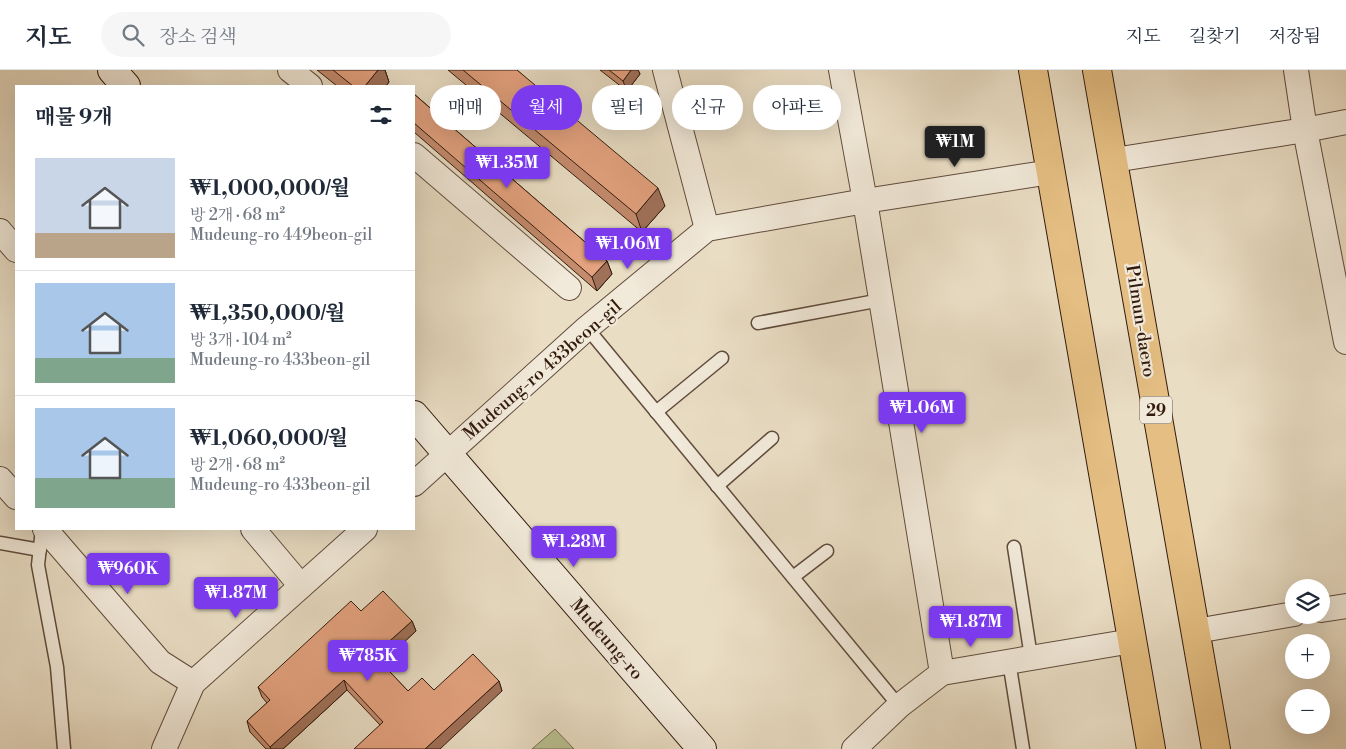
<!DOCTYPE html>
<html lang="ko">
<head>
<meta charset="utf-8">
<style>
	body { margin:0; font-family:"Libre Bodoni","Noto Serif KR",serif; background:#f6f6f7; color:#1f2937; height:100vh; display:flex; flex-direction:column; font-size:19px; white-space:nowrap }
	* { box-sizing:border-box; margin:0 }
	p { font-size:16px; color:#747a83 }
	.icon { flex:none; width:28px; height:28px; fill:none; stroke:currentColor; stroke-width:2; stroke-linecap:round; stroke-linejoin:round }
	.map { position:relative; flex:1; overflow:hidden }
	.details { position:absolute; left:15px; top:15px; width:400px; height:445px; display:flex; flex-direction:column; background:#fff; border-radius:0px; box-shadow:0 5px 20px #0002 }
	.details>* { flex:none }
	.guide { position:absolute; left:430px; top:15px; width:475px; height:45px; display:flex; gap:10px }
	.tools { position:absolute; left:1285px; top:509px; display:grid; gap:10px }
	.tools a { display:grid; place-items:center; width:45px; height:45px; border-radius:50%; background:#fff; box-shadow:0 5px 20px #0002; font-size:25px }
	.price { position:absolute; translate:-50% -42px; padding:0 11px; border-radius:5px; background:#7c3aed; color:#fff; font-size:16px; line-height:32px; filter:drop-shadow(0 1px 2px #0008) }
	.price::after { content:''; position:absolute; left:50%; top:30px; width:15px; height:11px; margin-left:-8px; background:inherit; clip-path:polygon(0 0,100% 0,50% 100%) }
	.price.selected { background:#222; color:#fff }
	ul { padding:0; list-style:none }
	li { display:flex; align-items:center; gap:15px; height:125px; padding:0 20px }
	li+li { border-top:1px solid #e0e1e3 }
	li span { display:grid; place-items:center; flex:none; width:140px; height:100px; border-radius:0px; color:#555 }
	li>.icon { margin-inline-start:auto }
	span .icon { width:60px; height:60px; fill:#fffc; stroke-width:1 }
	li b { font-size:21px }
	h2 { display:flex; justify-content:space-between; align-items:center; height:60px; padding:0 20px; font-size:21px }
	.chip { padding:0 18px; border-radius:22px; background:#fff; box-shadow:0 5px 20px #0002; font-size:18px; line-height:45px }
	.chip.selected { background:#7c3aed; color:#fff }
	header { display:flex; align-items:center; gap:30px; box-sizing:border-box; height:70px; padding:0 25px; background:#fff; border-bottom:1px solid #e0e1e3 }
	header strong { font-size:24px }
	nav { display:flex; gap:28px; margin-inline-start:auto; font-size:18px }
	.search { width:350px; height:45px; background:#f6f6f7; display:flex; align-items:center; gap:12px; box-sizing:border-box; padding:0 18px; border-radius:28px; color:#747a83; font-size:19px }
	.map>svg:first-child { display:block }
	.green { fill:#b9c092; stroke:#766d50 }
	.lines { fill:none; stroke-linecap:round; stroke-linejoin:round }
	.lane-casing { stroke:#604b3c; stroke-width:15 }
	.street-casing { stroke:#604b3c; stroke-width:26 }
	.secondary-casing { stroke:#321a0e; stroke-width:30 }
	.primary-casing { stroke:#321a0e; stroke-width:30 }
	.lane { stroke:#f1e9d9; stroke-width:12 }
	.street { stroke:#f1e9d9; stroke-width:24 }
	.secondary { stroke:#f1e9d9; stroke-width:28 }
	.primary { stroke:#e4be82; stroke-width:28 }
	.wall { fill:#c48b6d; stroke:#321a0e }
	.shaded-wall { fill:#a07159; stroke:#321a0e }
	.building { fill:#e4a27f; stroke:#321a0e }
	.labels { text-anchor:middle; stroke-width:4.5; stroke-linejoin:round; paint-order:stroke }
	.shield { fill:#f1e9d9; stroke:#6b584b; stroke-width:1 }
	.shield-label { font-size:16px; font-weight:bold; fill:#321a0e }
	.street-label { font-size:18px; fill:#321a0e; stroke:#f1e9d9 }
</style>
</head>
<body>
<header>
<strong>지도</strong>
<div class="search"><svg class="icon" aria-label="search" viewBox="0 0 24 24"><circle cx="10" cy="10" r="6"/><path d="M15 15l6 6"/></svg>장소 검색</div>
<nav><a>지도</a><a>길찾기</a><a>저장됨</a></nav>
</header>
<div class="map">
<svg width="1346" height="679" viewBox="0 0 1346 679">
	<rect width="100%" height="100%" fill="#e9ddc4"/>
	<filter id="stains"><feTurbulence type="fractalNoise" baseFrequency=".004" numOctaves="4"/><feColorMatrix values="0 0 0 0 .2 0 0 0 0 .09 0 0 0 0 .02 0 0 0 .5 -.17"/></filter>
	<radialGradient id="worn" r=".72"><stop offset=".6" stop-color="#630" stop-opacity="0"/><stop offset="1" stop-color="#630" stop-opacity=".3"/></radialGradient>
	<path class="green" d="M555 659 574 679H532Z"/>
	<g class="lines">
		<g class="lane-casing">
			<g id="lane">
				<path d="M758 253 881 230"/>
				<path d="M587 258 899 636"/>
				<path d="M656 342 722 288"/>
				<path d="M717 416 772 368"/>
				<path d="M42 459 38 495 57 597 64 679"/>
				<path d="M0 473 40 480"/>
				<path d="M1014 477 1031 587"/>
				<path d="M793 507 827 481"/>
				<path d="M1009 591 1023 679"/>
			</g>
		</g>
		<g class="street-casing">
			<g id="street">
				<path d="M290 0 310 16"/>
				<path d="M665 0 707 159"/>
				<path d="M841 0 865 131 942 603"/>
				<path d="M1296 0 1305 60 1346 272"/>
				<path d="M414 85 569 218"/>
				<path d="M1114 90 1305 60 1346 52"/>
				<path d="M0 161 16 180"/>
				<path d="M0 409 16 427"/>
				<path d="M414 414 587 258 707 159 865 131 1051 102"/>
				<path d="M45 459 160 592 193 613"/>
				<path d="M253 459 301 516"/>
				<path d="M1321 540 1346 536"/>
				<path d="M1196 561 1294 544"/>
				<path d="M164 679 193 613 365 459"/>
				<path d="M854 679 899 636 942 603 1132 571"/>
			</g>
		</g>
		<g class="secondary-casing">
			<g id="secondary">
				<path d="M112 0 126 16"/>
				<path d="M414 345 702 679"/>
			</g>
		</g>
		<g class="primary-casing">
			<g id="primary">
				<path d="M1033 0 1151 679"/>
				<path d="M1097 0 1216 679"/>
			</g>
		</g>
		<use href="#lane" class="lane"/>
		<use href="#street" class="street"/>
		<use href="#secondary" class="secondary"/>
		<use href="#primary" class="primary"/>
	</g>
	<g class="wall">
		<path d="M317 0H385L389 12 386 16H337Z"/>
		<path d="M448 0H517L665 136 642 162Z"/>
		<path d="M600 0H638L640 4 627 21Z"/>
		<path d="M414 24 607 191 612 204 597 221 414 62Z"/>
		<path d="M361 541 412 551 416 561 381 593 408 621 434 620 499 611 502 621 380 655 347 620 283 679H266L250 662 247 651 267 633 262 627 258 617Z"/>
	</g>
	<g class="shaded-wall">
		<path d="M378 0H385L389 12 386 16H365Z"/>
		<path d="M631 0H638L640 4 627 21 623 11Z"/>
		<path d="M658 118 665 136 642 162 636 144Z"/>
		<path d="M607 191 612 204 597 221 592 207Z"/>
		<path d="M412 551 416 561 378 596 374 585Z"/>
		<path d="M344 610 347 620 283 679H271L270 677Z"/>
		<path d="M499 611 502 621 440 679H425Z"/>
	</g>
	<g class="building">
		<path d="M333 0H378L365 16H353Z"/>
		<path d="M463 0H517L658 118 636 144Z"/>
		<path d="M609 0H631L623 11Z"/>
		<path d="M414 24 607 191 592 207 414 53Z"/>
		<path d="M383 521 412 551 374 585 408 621 422 608 434 620 473 584 499 611 425 679H354L383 652 344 610 270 677 247 651 270 630 258 617 351 531 361 541Z"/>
	</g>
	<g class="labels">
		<rect class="shield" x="1140" y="326.5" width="32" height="27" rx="4"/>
		<g class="shield-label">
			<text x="1156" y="346">29</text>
		</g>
		<g class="street-label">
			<text transform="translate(1141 251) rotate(81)" y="6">Pilmun-daero</text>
			<text transform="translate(542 300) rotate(-41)" y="6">Mudeung-ro 433beon-gil</text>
			<text transform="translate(607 569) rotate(49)" y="6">Mudeung-ro</text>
		</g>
	</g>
	<rect width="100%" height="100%" filter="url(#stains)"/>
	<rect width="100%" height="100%" fill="url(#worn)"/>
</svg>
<div class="tools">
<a><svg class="icon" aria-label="layers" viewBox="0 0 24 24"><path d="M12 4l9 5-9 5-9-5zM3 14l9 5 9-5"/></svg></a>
<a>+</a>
<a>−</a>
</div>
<b class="price selected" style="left:955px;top:98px">₩1M</b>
<b class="price" style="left:507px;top:119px">₩1.35M</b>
<b class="price" style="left:628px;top:200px">₩1.06M</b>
<b class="price" style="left:922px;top:364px">₩1.06M</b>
<b class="price" style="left:574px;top:498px">₩1.28M</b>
<b class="price" style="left:128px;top:525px">₩960K</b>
<b class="price" style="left:236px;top:549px">₩1.87M</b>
<b class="price" style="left:971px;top:578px">₩1.87M</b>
<b class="price" style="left:368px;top:612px">₩785K</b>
<div class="guide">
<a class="chip">매매</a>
<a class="chip selected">월세</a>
<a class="chip">필터</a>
<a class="chip">신규</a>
<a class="chip">아파트</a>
</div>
<section class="details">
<h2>매물 9개<svg class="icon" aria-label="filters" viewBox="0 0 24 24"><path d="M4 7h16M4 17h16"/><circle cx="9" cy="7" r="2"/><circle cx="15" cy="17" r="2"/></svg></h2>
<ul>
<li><span style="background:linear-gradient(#c9d6e8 75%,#b9a48a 0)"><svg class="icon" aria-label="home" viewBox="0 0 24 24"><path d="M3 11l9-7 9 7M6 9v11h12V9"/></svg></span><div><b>₩1,000,000/월</b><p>방 2개 · 68 m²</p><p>Mudeung-ro 449beon-gil</p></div></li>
<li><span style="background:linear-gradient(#a9c7e8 75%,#7fa58c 0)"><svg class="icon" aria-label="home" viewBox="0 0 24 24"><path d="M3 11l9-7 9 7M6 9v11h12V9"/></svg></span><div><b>₩1,350,000/월</b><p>방 3개 · 104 m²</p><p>Mudeung-ro 433beon-gil</p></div></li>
<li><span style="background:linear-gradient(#a9c7e8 70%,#7fa58c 0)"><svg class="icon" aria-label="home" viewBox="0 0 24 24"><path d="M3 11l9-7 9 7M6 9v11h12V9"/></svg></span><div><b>₩1,060,000/월</b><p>방 2개 · 68 m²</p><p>Mudeung-ro 433beon-gil</p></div></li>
</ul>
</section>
</div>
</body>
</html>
